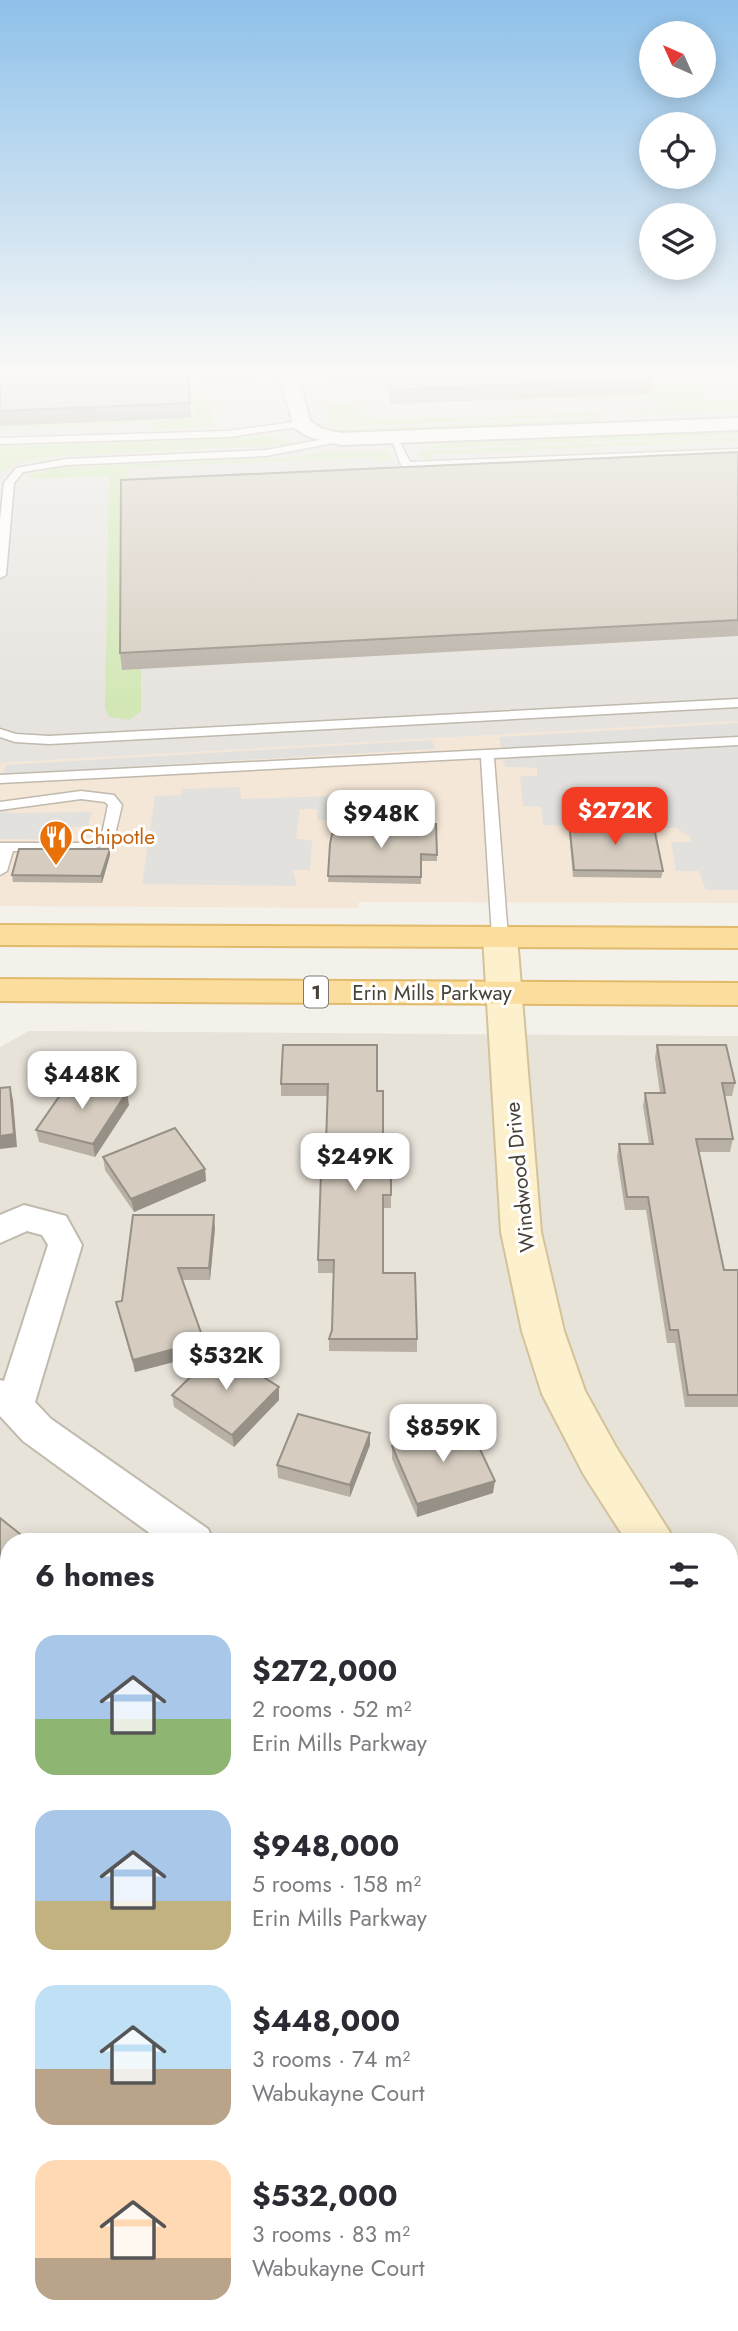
<!DOCTYPE html>
<html lang="en">
<head>
<meta charset="utf-8">
<style>
	body { margin:0; font-family:Jost,sans-serif; background:#f2f2f3; color:#2b2b33; height:100vh; display:flex; flex-direction:column; font-size:26px; white-space:nowrap }
	* { box-sizing:border-box; margin:0 }
	p { font-size:23px; color:#7c7c81 }
	.icon { flex:none; width:38px; height:38px; fill:none; stroke:currentColor; stroke-width:2; stroke-linecap:round; stroke-linejoin:round }
	.map { position:relative; flex:1; overflow:hidden }
	.details { position:absolute; left:0px; top:1533px; width:738px; height:798px; display:flex; flex-direction:column; background:#fff; border-radius:28px 28px 0 0; box-shadow:0 4px 18px #0003 }
	.details>* { flex:none }
	.needle { width:46px; rotate:315deg }
	.controls { position:absolute; left:639px; top:21px; display:grid; gap:14px }
	.controls a { display:grid; place-items:center; width:77px; height:77px; border-radius:50%; background:#fff; box-shadow:0 4px 18px #0003; font-size:35px }
	.price { position:absolute; translate:-50% -60px; padding:0 16px; border-radius:14px; background:#fff; color:#222; font-size:23px; line-height:46px; filter:drop-shadow(0 2px 4px #0008) }
	.price::after { content:''; position:absolute; left:50%; top:42px; width:21px; height:16px; margin-left:-10px; background:inherit; clip-path:polygon(0 0,100% 0,50% 100%) }
	.price.selected { background:#f23d24; color:#fff }
	ul { padding:0; list-style:none }
	li { display:flex; align-items:center; gap:21px; height:175px; padding:0 35px }
	li span { display:grid; place-items:center; flex:none; width:196px; height:140px; border-radius:21px; color:#555 }
	li>.icon { margin-inline-start:auto }
	span .icon { width:84px; height:84px; fill:#fffc; stroke-width:1 }
	li b { font-size:30px }
	h2 { display:flex; justify-content:space-between; align-items:center; height:84px; padding:0 35px; font-size:30px }
	.map>svg:first-child { display:block }
	.residential { fill:#e8e3d9 }
	.commercial { fill:#f5e7d7 }
	.industrial { fill:#e7e3df }
	.green { fill:#d2e7b5 }
	.parking { fill:#e3e1de }
	.lines { fill:none; stroke-linecap:round; stroke-linejoin:round }
	.lane-casing { stroke:#c0b9ad; stroke-width:3 }
	.street-casing { stroke:#c0b9ad; stroke-width:4 }
	.secondary-casing { stroke:#d2c39b; stroke-width:4 }
	.primary-casing { stroke:#e0ba6d; stroke-width:4 }
	.lane { fill:#fff; fill-rule:evenodd }
	.street { fill:#fff; fill-rule:evenodd }
	.secondary { fill:#fdf0cc; fill-rule:evenodd }
	.primary { fill:#fbde9d; fill-rule:evenodd }
	.wall { fill:#b8b0a5 }
	.shaded-wall { fill:#969086 }
	.building { fill:#d6cdc0; stroke:#969086; stroke-width:2 }
	.labels { text-anchor:middle; stroke-width:6; stroke-linejoin:round; paint-order:stroke }
	.shield { fill:#fff; stroke:#7f7b74; stroke-width:2 }
	.shield-label { font-size:19px; font-weight:bold; fill:#484238 }
	.food-label { font-size:21px; fill:#c56008; stroke:#fff; text-anchor:start }
	.street-label { font-size:21px; fill:#484238; stroke:#fff }
</style>
</head>
<body>
<div class="map">
<svg width="738" height="2331" viewBox="0 0 738 2331">
	<rect width="100%" height="100%" fill="#f4f1ea"/>
	<path class="residential" d="M29 1031 738 1036V2331H0V2075L9 2065V2322H730V1542H9V1804L0 1799V1047Z"/>
	<path class="commercial" d="M738 721V903L359 902 358 908 0 906V763Z"/>
	<path class="industrial" d="M0 375H738V721L0 763Z"/>
	<g class="green">
		<path d="M696 384 706 401 738 399V411L630 415 637 410 663 409 648 396 445 402 650 394 646 386Z"/>
		<path d="M209 399 211 419H217L205 427 151 430V423L0 429V426L195 419V408H191L190 400Z"/>
		<path d="M326 405H352L366 416 389 420 597 412 604 415 337 427 330 425Z"/>
		<path d="M602 418 592 422 357 432 336 430Z"/>
		<path d="M738 431V435L424 449 441 444Z"/>
		<path d="M271 436 295 444 45 457 16 464 0 473V447Z"/>
		<path d="M738 437V441L431 455 433 461 420 458 418 453 420 451Z"/>
		<path d="M328 451 387 452 391 459 379 463 377 457 127 469 122 669H141V711L129 720 109 717 105 708 109 476 36 479 28 475 55 468 294 457Z"/>
		<path d="M0 1799 9 1804V2065L0 2075Z"/>
	</g>
	<g class="parking">
		<path d="M200 375H249L254 413 217 415 215 394H201Z"/>
		<path d="M330 375H378L382 390H369L370 398 336 399Z"/>
		<path d="M648 396 652 402 659 401 663 409 451 418 446 404Z"/>
		<path d="M151 423V430L0 436V429Z"/>
		<path d="M738 441V463L127 491V468L377 457 379 463H386L432 461 431 455Z"/>
		<path d="M738 723V890H706L699 871H676L671 842H692L690 837 676 828 543 825 541 807 523 806 520 776H537V768L505 767 499 737Z"/>
		<path d="M432 740 435 749 3 774 6 765Z"/>
		<path d="M240 787 241 799 396 794 399 821 317 820V809H300L296 839 312 840 310 870H293L297 886 142 884 155 796 181 795V789Z"/>
		<path d="M0 807H9L7 813 92 812 88 826 73 827 70 840 0 839Z"/>
	</g>
	<g class="lines">
		<g class="lane-casing">
			<g id="lane">
				<path d="M301 421 306 424 304 426 228 437 0 444V438L228 431Z"/>
				<path d="M341 436 346 439 344 441 266 456 67 465 23 472 14 483 6 575 0 578V520L4 483 16 468 67 459 266 450Z"/>
				<path d="M391 437H397L410 462 738 449V455L406 468 401 465Z"/>
				<path d="M738 699V707L49 744 15 742 0 737V729L16 734 49 736Z"/>
				<path d="M738 737V745L494 758 508 937 500 942 492 937 481 758 0 783V775Z"/>
				<path d="M81 791 114 795 122 805 114 839 90 851H13L7 871 0 875V843H87L102 834 108 805 105 802 81 799 0 810V802Z"/>
			</g>
		</g>
		<g class="street-casing">
			<g id="street">
				<path d="M280 375H298L310 421 322 429 341 433 738 418V430L341 445 309 437 294 428Z"/>
				<path d="M24 1205 66 1216 82 1245 35 1402 51 1419 208 1529 214 1542H162L23 1441 0 1416V1380L4 1381 48 1245 42 1235 27 1231 0 1243V1215Z"/>
				<path d="M396 2322H468L471 2331H400Z"/>
			</g>
		</g>
		<g class="secondary-casing">
			<g id="secondary">
				<path d="M500 927 512 930 517 937 541 1232 564 1331 585 1391 616 1447 676 1542H627L584 1475 542 1394 522 1331 501 1232 483 937 488 930Z"/>
				<path d="M730 1607 738 1610V1662L730 1659Z"/>
			</g>
		</g>
		<g class="primary-casing">
			<g id="primary">
				<path d="M0 925 738 928V948L0 945Z"/>
				<path d="M0 979 738 983V1005L0 1001Z"/>
			</g>
		</g>
		<use href="#lane" class="lane"/>
		<use href="#street" class="street"/>
		<use href="#secondary" class="secondary"/>
		<use href="#primary" class="primary"/>
	</g>
	<g class="wall">
		<path d="M0 375H189L191 418 0 426Z"/>
		<path d="M383 375H650L653 379 651 394 391 404Z"/>
		<path d="M738 452V636L122 670 120 653Z"/>
		<path d="M569 822 663 871 661 878 573 877 569 829Z"/>
		<path d="M330 844 437 855V861H421V884L328 882Z"/>
		<path d="M110 849V855L102 883 13 882 12 875Z"/>
		<path d="M283 1045 377 1091 383 1144H391V1208H383V1273L417 1339V1352L329 1351V1339L332 1330 334 1273H318V1260L326 1144 328 1096H281V1084Z"/>
		<path d="M657 1045 735 1083 732 1096H724L733 1139 730 1152H699L724 1270H738V1407H685L675 1343H667L646 1210H625L617 1157 619 1144H649L643 1106 645 1093H660L655 1058Z"/>
		<path d="M129 1105 95 1157 39 1142 36 1130Z"/>
		<path d="M103 1157 205 1169 206 1181 134 1212 105 1170Z"/>
		<path d="M215 1228 210 1280H183L205 1354 135 1372 119 1315 116 1302 122 1301Z"/>
		<path d="M172 1395 279 1400 234 1447 174 1407Z"/>
		<path d="M370 1433V1445L350 1497 278 1478 277 1465Z"/>
		<path d="M392 1446 493 1493 417 1517 392 1459Z"/>
		<path d="M0 1518 9 1542V1703L0 1696Z"/>
		<path d="M730 1784 731 1845 738 1852V1994L730 1986Z"/>
		<path d="M9 2254V2304L1 2302 0 2300V2283Z"/>
		<path d="M83 2322H134L132 2331H117Z"/>
		<path d="M699 2322H730L738 2331H707Z"/>
	</g>
	<g class="shaded-wall">
		<path d="M110 849V855L102 883 101 876Z"/>
		<path d="M10 1087 13 1100 17 1147 0 1149V1136Z"/>
		<path d="M127 1092 129 1105 95 1157 93 1144Z"/>
		<path d="M205 1169 206 1181 134 1212 131 1199Z"/>
		<path d="M214 1215 215 1228 210 1280 209 1268Z"/>
		<path d="M204 1341 205 1354 135 1372 133 1360Z"/>
		<path d="M279 1387V1400L234 1447 232 1435Z"/>
		<path d="M370 1433V1445L350 1497V1485Z"/>
		<path d="M495 1481 493 1493 417 1517V1504Z"/>
		<path d="M738 1831V1837L730 1846V1840Z"/>
		<path d="M129 2322H134L132 2331H129L128 2329Z"/>
	</g>
	<g class="building">
		<path d="M0 375H188L190 403 0 411Z"/>
		<path d="M387 375H650L653 379 391 390Z"/>
		<path d="M738 452V620L120 653 121 480Z"/>
		<path d="M569 822 653 823 663 871 574 870Z"/>
		<path d="M340 823 436 824 437 855 421 854V877L328 876 330 844 332 834H339Z"/>
		<path d="M19 849H110L101 876 12 875Z"/>
		<path d="M283 1045H377V1091H383V1144H391V1195H383V1273H415L417 1339H329L332 1330 334 1260H318L322 1144H326L328 1084H281Z"/>
		<path d="M657 1045H726L735 1083H722L733 1139H696L724 1270H738V1395H688L678 1330H670L648 1197H627L619 1144H653L645 1093H665Z"/>
		<path d="M72 1078 127 1092 93 1144 36 1130Z"/>
		<path d="M10 1087 14 1134 0 1136V1088Z"/>
		<path d="M175 1128 205 1169 131 1199 103 1157Z"/>
		<path d="M133 1215H214L209 1268H178L204 1341 133 1360 116 1302 122 1301Z"/>
		<path d="M219 1349 279 1387 232 1435 172 1395Z"/>
		<path d="M298 1414 370 1433 350 1485 277 1465Z"/>
		<path d="M468 1424 495 1481 417 1504 392 1446Z"/>
		<path d="M0 1518 30 1542H9V1695L0 1688Z"/>
		<path d="M730 1784 738 1791V1831L730 1840Z"/>
		<path d="M730 1844 738 1852V1981L730 1972Z"/>
		<path d="M730 2189 738 2198V2331H716L709 2322H730Z"/>
		<path d="M9 2254V2299L0 2297V2283Z"/>
		<path d="M101 2322H129L128 2329Z"/>
	</g>
	<linearGradient id="sky" x2="0" y2="1"><stop stop-color="#8fc1ea"/><stop offset="0.53" stop-color="#faf9f6"/><stop offset="1" stop-color="#faf9f6" stop-opacity="0"/></linearGradient>
	<rect width="738" height="702" fill="url(#sky)"/>
	<defs>
		<g id="restaurant-pin" transform="scale(1.75)"><path d="M0 17L-7.5 6A9.5 9.5 0 1 1 7.5 6Z" fill="#e8710a" stroke="#fff"/><path d="M-5-6h1v4h1v-4h1v4h1v-4h1v5L-1.5 .5V6h-2V.5L-5-1ZM5-6V6H3V1.5H1.5Q1.5-4 5-6Z" fill="#fff"/></g>
	</defs>
	<g fill-rule="evenodd">
		<use href="#restaurant-pin" x="56" y="837"/>
	</g>
	<g class="labels">
		<rect class="shield" x="304" y="976.5" width="24" height="31" rx="5"/>
		<g class="shield-label">
			<text x="316" y="999">1</text>
		</g>
		<g class="food-label">
			<text x="80" y="844">Chipotle</text>
		</g>
		<g class="street-label">
			<text x="432" y="1000">Erin Mills Parkway</text>
			<text transform="translate(520 1177) rotate(-96)" y="7">Windwood Drive</text>
		</g>
	</g>
</svg>
<div class="controls">
<a><svg class="needle" viewBox="-14 -14 28 28"><path d="M0-13l5 13h-10z" fill="#e53935"/><path d="M0 13l5-13h-10z" fill="#7c7c81"/></svg></a>
<a><svg class="icon" aria-label="locate" viewBox="0 0 24 24"><circle cx="12" cy="12" r="6"/><path d="M12 2v4M12 18v4M2 12h4M18 12h4"/></svg></a>
<a><svg class="icon" aria-label="layers" viewBox="0 0 24 24"><path d="M12 4l9 5-9 5-9-5zM3 14l9 5 9-5"/></svg></a>
</div>
<b class="price selected" style="left:615px;top:847px">$272K</b>
<b class="price" style="left:381px;top:850px">$948K</b>
<b class="price" style="left:82px;top:1111px">$448K</b>
<b class="price" style="left:355px;top:1193px">$249K</b>
<b class="price" style="left:226px;top:1392px">$532K</b>
<b class="price" style="left:443px;top:1464px">$859K</b>
<section class="details">
<h2>6 homes<svg class="icon" aria-label="filters" viewBox="0 0 24 24"><path d="M4 7h16M4 17h16"/><circle cx="9" cy="7" r="2"/><circle cx="15" cy="17" r="2"/></svg></h2>
<ul>
<li><span style="background:linear-gradient(#a9c7e8 60%,#8fb573 0)"><svg class="icon" aria-label="home" viewBox="0 0 24 24"><path d="M3 11l9-7 9 7M6 9v11h12V9"/></svg></span><div><b>$272,000</b><p>2 rooms · 52 m²</p><p>Erin Mills Parkway</p></div></li>
<li><span style="background:linear-gradient(#a9c7e8 65%,#c2b280 0)"><svg class="icon" aria-label="home" viewBox="0 0 24 24"><path d="M3 11l9-7 9 7M6 9v11h12V9"/></svg></span><div><b>$948,000</b><p>5 rooms · 158 m²</p><p>Erin Mills Parkway</p></div></li>
<li><span style="background:linear-gradient(#bfe0f5 60%,#b9a48a 0)"><svg class="icon" aria-label="home" viewBox="0 0 24 24"><path d="M3 11l9-7 9 7M6 9v11h12V9"/></svg></span><div><b>$448,000</b><p>3 rooms · 74 m²</p><p>Wabukayne Court</p></div></li>
<li><span style="background:linear-gradient(#ffd9b3 70%,#b9a48a 0)"><svg class="icon" aria-label="home" viewBox="0 0 24 24"><path d="M3 11l9-7 9 7M6 9v11h12V9"/></svg></span><div><b>$532,000</b><p>3 rooms · 83 m²</p><p>Wabukayne Court</p></div></li>
</ul>
</section>
</div>
</body>
</html>
